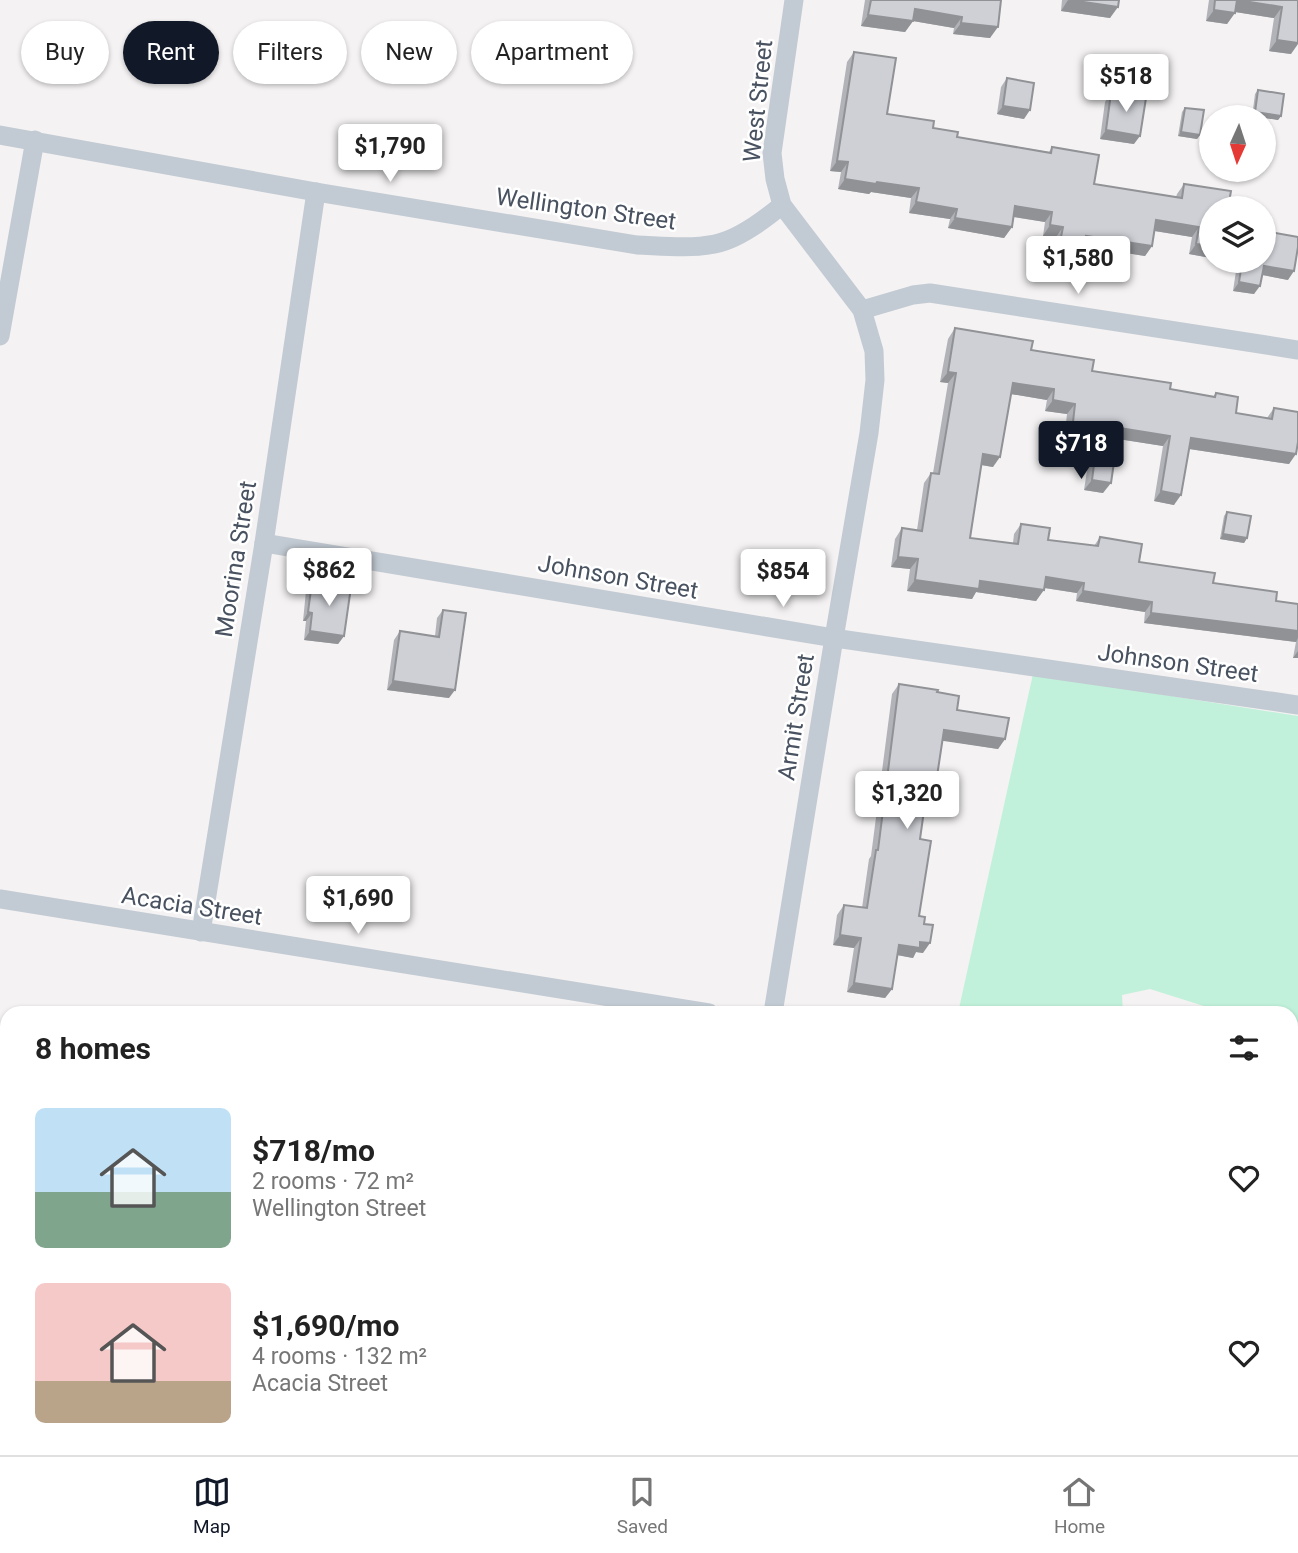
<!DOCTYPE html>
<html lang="en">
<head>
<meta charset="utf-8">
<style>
	body { margin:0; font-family:Roboto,sans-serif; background:#f6f6f6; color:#222; height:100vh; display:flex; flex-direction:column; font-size:26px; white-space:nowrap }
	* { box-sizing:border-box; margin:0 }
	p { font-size:23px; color:#767676 }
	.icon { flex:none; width:38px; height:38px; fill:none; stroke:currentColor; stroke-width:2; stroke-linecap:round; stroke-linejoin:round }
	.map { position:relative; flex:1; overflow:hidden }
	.drawer { position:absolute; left:0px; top:1006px; width:1298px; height:450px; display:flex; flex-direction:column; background:#fff; border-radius:21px 21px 0 0; box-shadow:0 2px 5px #0004 }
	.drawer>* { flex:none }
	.hud { position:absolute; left:21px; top:21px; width:700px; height:63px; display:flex; gap:14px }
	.needle { width:46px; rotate:183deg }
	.buttons { position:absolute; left:1199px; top:105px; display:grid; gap:14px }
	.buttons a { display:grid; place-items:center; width:77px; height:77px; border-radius:50%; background:#fff; box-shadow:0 2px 5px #0004; font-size:35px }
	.price { position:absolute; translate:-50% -60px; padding:0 16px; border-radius:7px; background:#fff; color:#222; font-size:23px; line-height:46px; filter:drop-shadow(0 2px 4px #0008) }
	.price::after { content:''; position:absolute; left:50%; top:42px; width:21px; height:16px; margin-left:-10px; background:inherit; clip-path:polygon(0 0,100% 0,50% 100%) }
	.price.on { background:#111827; color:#fff }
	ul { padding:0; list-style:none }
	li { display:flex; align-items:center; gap:21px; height:175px; padding:0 35px }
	li span { display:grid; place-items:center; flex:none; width:196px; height:140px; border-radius:10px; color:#555 }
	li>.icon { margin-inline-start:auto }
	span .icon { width:84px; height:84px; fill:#fffc; stroke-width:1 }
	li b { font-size:30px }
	h2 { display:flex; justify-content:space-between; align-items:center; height:84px; padding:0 35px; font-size:30px }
	.tag { padding:0 24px; border-radius:32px; background:#fff; box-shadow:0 2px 5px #0004; font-size:24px; line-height:63px }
	.tag.on { background:#111827; color:#fff }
	.tab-bar { display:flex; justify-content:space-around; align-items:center; height:98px; border-top:2px solid #e0e0e0; background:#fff; font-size:19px; color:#767676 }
	.tab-bar a { display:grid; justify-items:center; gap:4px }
	.tab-bar .on { color:#111827 }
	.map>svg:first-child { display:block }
	.green { fill:#c1f1da }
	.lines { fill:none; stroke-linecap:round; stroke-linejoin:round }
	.stream { stroke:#8dcdee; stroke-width:7 }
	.minor { stroke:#c2cad3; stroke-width:19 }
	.wall { fill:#b1b3b8 }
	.shaded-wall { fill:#909296 }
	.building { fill:#ced0d6; stroke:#909296; stroke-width:2 }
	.labels { text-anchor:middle; stroke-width:5; stroke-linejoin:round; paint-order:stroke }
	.street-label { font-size:24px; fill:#495260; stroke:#fff }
</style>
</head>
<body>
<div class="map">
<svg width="1298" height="1455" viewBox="0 0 1298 1455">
	<rect width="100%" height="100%" fill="#f4f2f2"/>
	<g class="green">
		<path d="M1033 674 1298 716V1021L1292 1026V1013H1226L1150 989 1122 995 1123 1013H958Z"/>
		<path d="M1292 1107 1298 1113V1206L1292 1205Z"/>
	</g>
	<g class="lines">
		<g class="stream">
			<path d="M1292 1098 1298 1099"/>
			<path d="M0 1443 7 1444"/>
			<path d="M119 1449 177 1452 185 1449"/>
		</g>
		<g class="minor">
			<path d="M0 135 316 192 637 245C663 246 689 249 715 244 739 239 764 220 782 205"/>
			<path d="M862 310 913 295 930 293 1298 350"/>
			<path d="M0 336 35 140"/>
			<path d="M264 543 834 638 1298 705"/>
			<path d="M0 899 709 1013"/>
			<path d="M201 932 264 543 316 192"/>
			<path d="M773 1013 834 638 869 433 875 380 874 351 862 310 782 205 775 179 772 153 794 0"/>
			<path d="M1292 1443 1298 1404"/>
			<path d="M938 1449 974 1455"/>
			<path d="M709 1455 710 1449"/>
		</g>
	</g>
	<g class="wall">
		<path d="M865 0H1001L990 38 953 34 954 28 913 21 905 32 861 26Z"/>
		<path d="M1062 0H1119L1110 18 1061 11Z"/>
		<path d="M1209 0H1298L1291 54 1269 51 1274 18 1235 12 1227 24 1206 21Z"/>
		<path d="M854 52 887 114 957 137 1049 152 1052 147 1094 184 1176 197 1177 194 1184 184 1211 208V258L1189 254 1192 237 1154 231 1152 246 1145 256 1082 246 1078 251 1054 248 1056 237 1043 236 1045 222 1013 217 1012 227 1004 238 948 228 950 219 909 213 911 198 871 192 869 194 838 189 841 172 830 171 847 62Z"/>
		<path d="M1007 78 1024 119 997 114 1001 87Z"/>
		<path d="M1258 90 1281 116 1278 120 1264 117H1252L1255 94Z"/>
		<path d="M1111 93 1134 144 1100 139 1105 102Z"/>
		<path d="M1185 108 1200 135 1197 139 1178 136 1182 112Z"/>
		<path d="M1235 261H1264L1288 280 1262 275 1254 294 1233 291 1236 271H1233Z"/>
		<path d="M955 328 1031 350 1092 371 1170 389 1213 397 1216 393 1236 413 1267 418 1274 408 1297 450 1289 464 1189 449 1174 505 1154 501 1163 446 1118 439 1103 493 1084 490 1091 445 1064 441 1067 414 1045 411 1047 400 1011 394 993 467 981 465 970 538 1013 543 1014 534 1021 524 1048 540 1094 546 1100 537 1139 562 1276 601 1298 604V658H1293L1296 642 1144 623 1145 612 1076 601 1077 593 1044 588 1036 601 976 592 972 599 907 591 910 569 891 567 895 539 902 528 917 530 924 483 931 473H933L948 383 940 382 948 339Z"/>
		<path d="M1227 512 1247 538 1244 543 1220 539 1224 516Z"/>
		<path d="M312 582 344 636 338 644 304 640 306 621H303L306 591Z"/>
		<path d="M443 610 449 698 387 690 394 640 400 631 435 636 437 618Z"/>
		<path d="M899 684 937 692 957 710 1005 739 998 749 942 740 936 783 930 793H926L920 839 919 916 924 924 923 953 916 952 913 958 897 955 892 989 885 998 847 992 854 948 833 945 837 915 844 905 862 908 869 859 871 856 892 694Z"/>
	</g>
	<g class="shaded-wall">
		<path d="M1068 0 1118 7 1110 18 1061 11Z"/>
		<path d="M1237 0 1282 7 1274 18 1229 11Z"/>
		<path d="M915 9 962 17 954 28 907 20Z"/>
		<path d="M1214 10 1235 13 1227 24 1206 21Z"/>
		<path d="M868 15 913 21 905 32 861 26Z"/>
		<path d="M961 23 998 27 990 38 953 34Z"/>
		<path d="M1277 40 1298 43V44L1291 54 1269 51Z"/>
		<path d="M1003 106 1030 110 1024 119 997 114Z"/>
		<path d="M1255 112 1281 116 1278 120 1264 118V117H1252Z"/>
		<path d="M1106 130 1140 136 1134 144 1100 139Z"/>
		<path d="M1181 132 1200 135 1197 139 1178 136Z"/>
		<path d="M837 161 848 162 841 172 830 171Z"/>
		<path d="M845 179 877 182 919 188 911 198 871 192 869 194 838 189Z"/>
		<path d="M916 202 957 209 950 219 909 213Z"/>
		<path d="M1015 206 1052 212 1045 222 1008 216Z"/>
		<path d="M955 218 1012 227 1004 238 948 228Z"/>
		<path d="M1156 220 1199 227 1192 237 1149 230Z"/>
		<path d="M1050 225 1063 227 1056 237 1043 236Z"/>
		<path d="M1086 236 1152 246 1145 256 1082 246 1078 251 1054 248 1061 237Z"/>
		<path d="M1196 244 1211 246V258L1189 254Z"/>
		<path d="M1239 262 1242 263 1236 271H1233Z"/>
		<path d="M1264 266 1294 271 1288 280 1258 274Z"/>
		<path d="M1239 282 1260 286 1254 294 1233 291Z"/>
		<path d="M948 372 956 373 948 383 940 382Z"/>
		<path d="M1013 383 1054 389 1047 400 1005 393Z"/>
		<path d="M1053 400 1075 404 1067 414 1045 411Z"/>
		<path d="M1119 428 1170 436 1163 446 1112 438Z"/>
		<path d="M1072 431 1098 434 1091 445 1064 441Z"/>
		<path d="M1191 438 1296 454 1289 464 1183 448Z"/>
		<path d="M983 454 1000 457 993 467 976 464Z"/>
		<path d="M1092 480 1111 483 1103 493 1084 490Z"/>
		<path d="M1161 491 1181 495 1174 505 1154 501Z"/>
		<path d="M1223 534 1247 538 1244 543 1220 539Z"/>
		<path d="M898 557 918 559 910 569 891 567Z"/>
		<path d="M1046 577 1084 583 1077 593 1039 587Z"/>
		<path d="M915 580 980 581 1044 590 1036 601 976 592 972 599 907 591Z"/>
		<path d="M1083 591 1152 602 1145 612 1076 601Z"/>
		<path d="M308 612 312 613 306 621H303Z"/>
		<path d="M1151 613 1298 631V638L1296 642 1144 623Z"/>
		<path d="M310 631 344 636 338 644 304 640Z"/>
		<path d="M1298 651V658H1293Z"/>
		<path d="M393 681 455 690 449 698 387 690Z"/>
		<path d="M944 730 1005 739 998 749 937 740Z"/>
		<path d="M928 782 936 783 930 793 921 792Z"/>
		<path d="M840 935 861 938 854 948 833 945Z"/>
		<path d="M920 942 930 943 923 953 916 952 913 958 892 954 899 945Z"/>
		<path d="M854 983 892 989 885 998 847 992Z"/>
	</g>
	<g class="building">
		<path d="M871 0H1001L998 27 961 23 962 17 915 9 913 21 868 15Z"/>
		<path d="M1070 0H1119L1118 7Z"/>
		<path d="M1215 0H1298V43L1277 40 1282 7 1237 0 1235 13 1214 10Z"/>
		<path d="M854 52 896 58 887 114 934 121 933 128 958 132 957 137 1051 153 1052 147 1099 155 1094 184 1182 198 1184 184 1231 191 1228 208H1211V246L1196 244 1199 227 1156 220 1152 246 1086 236 1085 241 1061 237 1063 227 1050 225 1052 212 1015 206 1012 227 955 218 957 209 916 202 919 188 877 182 876 184 845 179 848 162 837 161Z"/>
		<path d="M1007 78 1034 83 1030 110 1003 106Z"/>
		<path d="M1258 90 1284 94 1281 116 1255 112Z"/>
		<path d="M1111 93 1146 98 1140 136 1106 130Z"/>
		<path d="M1185 108 1204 110 1200 135 1181 132Z"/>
		<path d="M1264 231 1298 237V247L1294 271 1264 266 1260 286 1239 282 1242 263 1239 262 1240 261H1264Z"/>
		<path d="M955 328 1033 341 1031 350 1094 360 1092 371 1171 383 1170 389 1215 397 1216 393 1238 397 1236 413 1272 419 1274 408 1298 412V442L1296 454 1191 438 1181 495 1161 491 1170 436 1119 428 1111 483 1092 480 1098 434 1072 431 1075 404 1053 400 1054 389 1013 383 1000 457 983 454 970 538 1018 544 1021 524 1050 528 1048 540 1098 546 1100 537 1142 544 1139 562 1215 573 1213 583 1277 592 1276 601 1298 604V631L1151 613 1152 602 1083 591 1084 583 1046 577 1044 590 980 581 979 589 915 580 918 559 898 557 902 528 922 531 931 473 939 474 956 373 948 372Z"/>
		<path d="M1227 512 1251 516 1247 538 1223 534Z"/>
		<path d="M312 582 351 587 344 636 310 631 312 613 308 612Z"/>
		<path d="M443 610 466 613 455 690 393 681 400 631 439 637Z"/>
		<path d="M899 684 938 690 937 692 959 696 957 710 1009 718 1005 739 944 730 936 783 928 782 920 839 931 841 919 916 925 917 924 924 933 925 930 943 920 942V948L899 945 892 989 854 983 861 938 840 935 844 905 867 908 876 850H878Z"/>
	</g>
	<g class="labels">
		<g class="street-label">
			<text transform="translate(758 101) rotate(-84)" y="8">West Street</text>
			<text transform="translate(586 209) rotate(8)" y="8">Wellington Street</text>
			<text transform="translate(236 559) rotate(-81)" y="8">Moorina Street</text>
			<text transform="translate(618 577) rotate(10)" y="8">Johnson Street</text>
			<text transform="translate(1178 663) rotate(8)" y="8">Johnson Street</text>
			<text transform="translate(796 717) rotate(-81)" y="8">Armit Street</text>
			<text transform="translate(192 906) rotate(9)" y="8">Acacia Street</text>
		</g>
	</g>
</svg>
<div class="buttons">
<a><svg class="needle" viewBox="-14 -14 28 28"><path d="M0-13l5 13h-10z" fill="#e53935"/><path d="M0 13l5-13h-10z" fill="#767676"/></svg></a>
<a><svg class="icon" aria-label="layers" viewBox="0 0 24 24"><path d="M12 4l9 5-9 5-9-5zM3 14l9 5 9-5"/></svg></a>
</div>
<b class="price" style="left:1126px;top:114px">$518</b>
<b class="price" style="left:390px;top:184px">$1,790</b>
<b class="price" style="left:1078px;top:296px">$1,580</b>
<b class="price on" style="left:1081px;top:481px">$718</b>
<b class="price" style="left:329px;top:608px">$862</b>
<b class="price" style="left:783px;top:609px">$854</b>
<b class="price" style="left:907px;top:831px">$1,320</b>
<b class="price" style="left:358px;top:936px">$1,690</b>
<div class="hud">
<a class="tag">Buy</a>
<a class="tag on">Rent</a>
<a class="tag">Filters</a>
<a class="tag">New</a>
<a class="tag">Apartment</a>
</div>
<section class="drawer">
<h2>8 homes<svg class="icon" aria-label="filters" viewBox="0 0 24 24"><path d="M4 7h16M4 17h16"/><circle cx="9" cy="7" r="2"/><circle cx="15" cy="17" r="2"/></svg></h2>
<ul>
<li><span style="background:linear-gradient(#bfe0f5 60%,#7fa58c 0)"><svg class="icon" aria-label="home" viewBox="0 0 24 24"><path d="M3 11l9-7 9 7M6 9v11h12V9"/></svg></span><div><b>$718/mo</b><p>2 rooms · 72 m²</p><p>Wellington Street</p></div><svg class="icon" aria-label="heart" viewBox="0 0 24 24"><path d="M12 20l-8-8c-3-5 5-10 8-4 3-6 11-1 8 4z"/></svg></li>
<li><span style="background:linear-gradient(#f6c9c9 70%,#b9a48a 0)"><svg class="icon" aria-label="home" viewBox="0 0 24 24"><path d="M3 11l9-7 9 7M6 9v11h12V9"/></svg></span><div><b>$1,690/mo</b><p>4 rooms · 132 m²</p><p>Acacia Street</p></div><svg class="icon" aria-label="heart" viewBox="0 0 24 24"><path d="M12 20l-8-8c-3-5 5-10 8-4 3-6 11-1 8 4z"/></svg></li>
</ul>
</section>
</div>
<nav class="tab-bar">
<a class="on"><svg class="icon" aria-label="map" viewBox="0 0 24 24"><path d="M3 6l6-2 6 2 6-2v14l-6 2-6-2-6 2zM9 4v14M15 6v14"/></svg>Map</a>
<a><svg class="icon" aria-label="saved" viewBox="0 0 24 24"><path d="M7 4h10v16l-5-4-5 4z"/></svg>Saved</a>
<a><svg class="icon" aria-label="home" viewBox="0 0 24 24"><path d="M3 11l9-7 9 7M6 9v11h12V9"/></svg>Home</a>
</nav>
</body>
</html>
